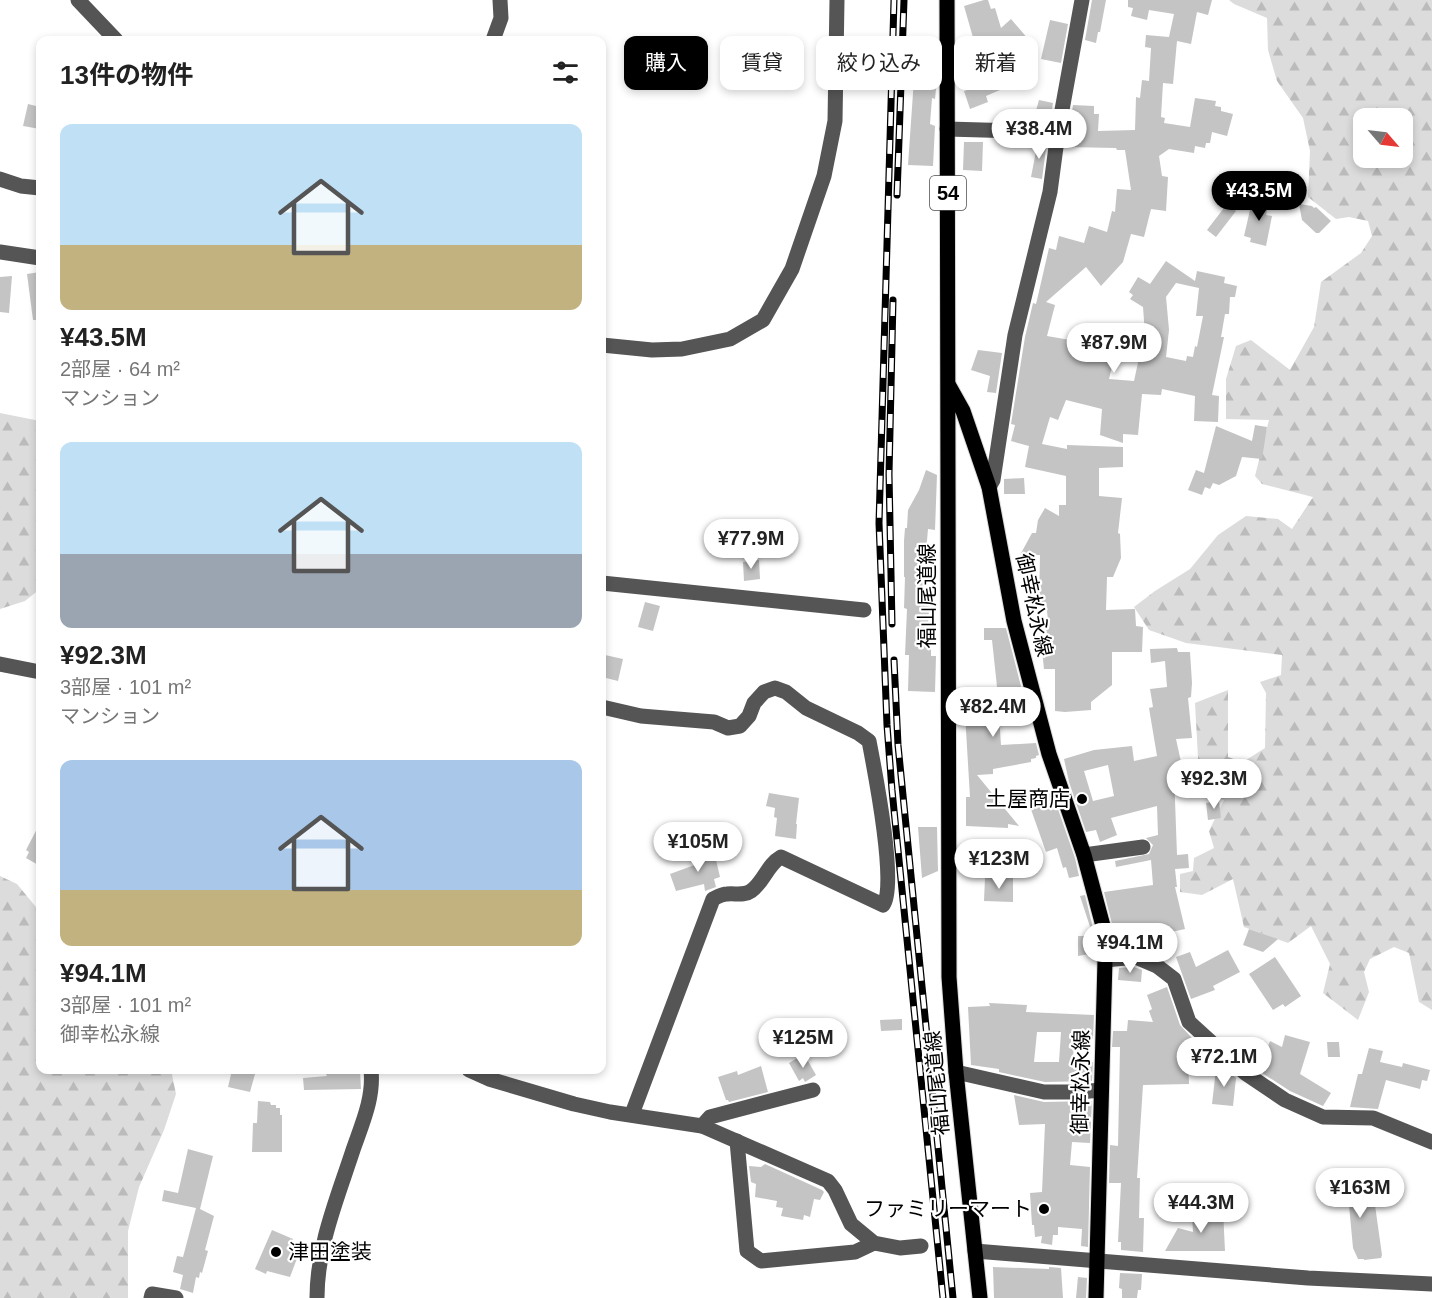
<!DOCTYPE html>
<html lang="ja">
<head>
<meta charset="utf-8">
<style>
	body { margin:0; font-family:Arial,"Noto Sans JP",sans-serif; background:#f6f6f6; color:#222; height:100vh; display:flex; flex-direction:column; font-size:22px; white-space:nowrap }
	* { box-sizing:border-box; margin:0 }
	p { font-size:20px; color:#767676 }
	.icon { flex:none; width:33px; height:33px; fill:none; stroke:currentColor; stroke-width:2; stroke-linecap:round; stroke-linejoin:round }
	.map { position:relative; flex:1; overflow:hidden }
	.details { position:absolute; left:36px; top:36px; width:570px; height:1038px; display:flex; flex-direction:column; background:#fff; border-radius:12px; box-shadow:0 3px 9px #0003 }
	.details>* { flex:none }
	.hud { position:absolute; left:624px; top:36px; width:570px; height:54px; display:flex; gap:12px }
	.needle { width:39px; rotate:118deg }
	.tools { position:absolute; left:1353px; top:108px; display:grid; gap:12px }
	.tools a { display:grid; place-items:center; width:60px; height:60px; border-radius:12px; background:#fff; box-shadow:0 3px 9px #0003; font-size:30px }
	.price { position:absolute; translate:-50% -51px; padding:0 14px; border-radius:21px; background:#fff; color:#222; font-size:20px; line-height:39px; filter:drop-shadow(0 2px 3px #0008) }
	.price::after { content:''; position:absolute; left:50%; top:36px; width:18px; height:14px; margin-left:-9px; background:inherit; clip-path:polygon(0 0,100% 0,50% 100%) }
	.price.current { background:#000; color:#fff }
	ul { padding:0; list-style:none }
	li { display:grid; align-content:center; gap:12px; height:318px; padding:0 24px }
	li span { display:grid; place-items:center; height:186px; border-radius:12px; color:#555 }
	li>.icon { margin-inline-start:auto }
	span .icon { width:108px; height:108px; fill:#fffc; stroke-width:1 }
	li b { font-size:26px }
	h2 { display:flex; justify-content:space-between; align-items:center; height:72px; padding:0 24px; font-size:26px }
	.chip { padding:0 21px; border-radius:12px; background:#fff; box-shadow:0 3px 9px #0003; font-size:21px; line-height:54px }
	.chip.current { background:#000; color:#fff }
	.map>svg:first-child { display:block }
	.forest { fill:url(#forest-firs); fill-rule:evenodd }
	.building { fill:#c4c4c4; fill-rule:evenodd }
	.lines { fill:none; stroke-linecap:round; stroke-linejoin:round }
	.major-casing { stroke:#dbdbdb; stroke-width:17 }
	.minor { stroke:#555; stroke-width:15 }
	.major { stroke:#000; stroke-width:15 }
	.rail-casing { stroke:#000; stroke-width:7 }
	.rail { stroke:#fff; stroke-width:4.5; stroke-dasharray:14; stroke-linecap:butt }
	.poi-dot { fill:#000; stroke:#fff; stroke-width:2 }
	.labels { text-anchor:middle; stroke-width:4.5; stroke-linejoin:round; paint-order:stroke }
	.shield { fill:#fff; stroke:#4c4c4c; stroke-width:1.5 }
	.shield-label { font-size:20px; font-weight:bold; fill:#000 }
	.street-label { font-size:21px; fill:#000; stroke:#fff }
	.poi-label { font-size:21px; fill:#000; stroke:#fff; text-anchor:end }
</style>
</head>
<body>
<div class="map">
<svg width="1432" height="1298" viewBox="0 0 1432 1298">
	<defs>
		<pattern id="forest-firs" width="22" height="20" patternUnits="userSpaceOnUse" patternTransform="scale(1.5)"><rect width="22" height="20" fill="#dcdcdc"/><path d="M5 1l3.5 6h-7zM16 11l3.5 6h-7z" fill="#bbb"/></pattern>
	</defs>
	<rect width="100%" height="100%" fill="#fff"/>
	<g class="forest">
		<path d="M1229 0H1432V1010L1419 1002 1409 953 1394 947 1370 959 1364 972 1369 992 1358 1020 1323 993 1330 964 1311 926 1288 943 1244 927 1233 879 1202 895 1180 892V874L1193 871 1194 858 1214 848 1209 831 1224 800 1200 793 1195 703 1228 690V757L1243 762 1265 748 1266 693 1260 682 1281 675 1282 655 1186 643 1149 630 1134 607 1155 591 1190 569 1218 535 1246 516 1278 519 1292 529 1313 497 1262 484 1255 476 1269 420 1226 419V379L1236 346 1251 340 1290 370 1314 327 1321 282 1361 253 1372 236 1368 221 1349 217 1336 219 1308 197 1310 151 1303 118 1277 81 1268 50 1267 18 1234 4ZM1364 118H1402V158H1364Z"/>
		<path d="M0 413 40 421V589L25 601 0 609Z"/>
		<path d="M0 876 17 884 40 912V1070H171L176 1094 164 1130 139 1187 128 1231V1298H0Z"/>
	</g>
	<g class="building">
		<path d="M984 0H988L991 9 995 8 1001 28 1011 19 1029 40 991 71 1000 90 986 96 988 102 970 109 964 91 982 85 977 75 987 70 976 57 979 54 971 44 974 41 964 6Z"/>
		<path d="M1092 0H1106L1100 32H1098L1096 43 1085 40Z"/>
		<path d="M1128 0H1212L1208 15 1197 12 1191 44 1177 41 1173 84 1163 83 1161 117 1165 118 1164 123 1190 127 1195 98 1216 101 1215 106 1221 107V111L1233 114 1227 136 1212 132 1210 143H1206L1205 148 1195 146 1194 153 1169 149 1159 156 1162 176 1168 177 1166 211 1151 209 1144 237 1131 234 1123 262 1101 286 1086 267 1046 302 1055 305 1047 336 1070 340V338L1086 342 1087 337 1090 338 1093 327 1118 333 1116 342 1146 348 1143 307 1130 299 1133 295 1129 292 1138 277 1150 284 1166 261 1195 281 1197 271 1225 277 1224 283 1237 286 1235 297H1230L1229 314H1225L1221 337H1224L1212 395 1219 396 1218 422 1194 421 1195 396 1162 389 1161 395 1142 394 1138 435 1123 434V443L1100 435 1102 409 1066 400 1058 420 1050 417 1042 444 1067 449V445L1123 447V467L1099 468V496L1122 498 1118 533 1120 534 1121 558 1113 577H1107L1106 610 1135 609 1136 626 1143 627 1142 652H1112V685L1091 702V710L1065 712 1055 711V669H1044L1041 641H1047L1046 629H1049L1046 602 1039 605 1040 555H1020L1032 533H1036L1038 520 1045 508 1059 516V505H1066V476L1025 467 1029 446 1011 441 1015 425 1011 424 1025 337 1033 303 1036 304 1037 300 1049 248 1056 250 1059 236 1084 243 1089 226 1107 232 1112 211 1115 212 1117 189 1131 190 1125 150H1117L1116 148 1066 147 1073 105 1094 106V114H1099L1098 131 1135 130 1136 97 1140 98 1142 80 1149 81 1151 48 1145 47 1146 35 1169 37 1174 14 1149 10 1147 20 1131 16 1133 8 1128 7ZM1176 283 1199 288 1196 316H1203L1197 347 1195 346 1193 357 1187 356 1186 361 1166 357 1169 330 1166 297ZM1115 354 1139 358 1134 381 1109 379Z"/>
		<path d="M1050 20 1068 24 1061 63 1041 59Z"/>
		<path d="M937 44 934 78 937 79 935 99 932 98 930 124 935 126 933 166 908 165 916 50Z"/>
		<path d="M859 63 876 67 873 78 856 74Z"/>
		<path d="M1039 100 1053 103 1050 122 1033 121Z"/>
		<path d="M28 104 40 107V129L23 126Z"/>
		<path d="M1038 141H1047L1042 179 1031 177Z"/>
		<path d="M964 142H983L982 171 963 170Z"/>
		<path d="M1253 197 1269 201 1266 215 1272 216 1266 246 1250 242 1251 238 1244 236Z"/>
		<path d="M1227 204 1236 211 1216 237 1207 230Z"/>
		<path d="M1299 204 1312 206 1314 208 1316 207 1331 221 1319 233H1316L1302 220Z"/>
		<path d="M40 272V320H33L27 274Z"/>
		<path d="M12 276 9 313 0 312V277Z"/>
		<path d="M978 350 1002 353 996 393 987 392 990 376 971 370Z"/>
		<path d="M1255 425 1267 427 1262 459 1242 457 1236 476 1219 485 1213 483 1210 489 1205 487 1202 495 1188 490 1196 470 1204 473 1216 426 1252 441Z"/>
		<path d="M926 470 937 475 935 530 928 529 926 552 934 553 932 573 925 572 923 596H930L928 624H931V656H936L935 692 908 691 909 655H905L907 609 904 608 905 577H904V541L905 528H907L908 510 919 490Z"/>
		<path d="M1024 478 1025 494H1004V479Z"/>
		<path d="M759 560 760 579 744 581 743 562Z"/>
		<path d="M645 602 660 606 653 631 638 627Z"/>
		<path d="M984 628H1006L1022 690 1023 700 998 702 1001 745 1036 743 1039 755 1036 756V758L1031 759V762L993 769V774L977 775 1019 826 1008 824V828L966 826V797H970L964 697 998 696 992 640H984Z"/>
		<path d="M1177 648 1178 652H1190L1192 683 1191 697 1188 698 1192 738 1176 739 1183 771 1174 773 1177 855 1188 854 1189 868 1175 869 1177 887H1175L1185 929 1140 939 1141 945 1120 948V947H1114L1112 924 1104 892 1153 885 1151 860 1116 867 1115 861 1149 854 1153 845 1146 838 1158 835 1157 806 1111 818 1117 835 1100 842 1096 830 1086 832 1069 782 1064 759 1094 750 1132 746 1134 761 1157 756 1149 708 1153 707 1150 689 1167 687 1165 661 1151 663 1150 649ZM1108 765 1114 796 1093 801 1084 771Z"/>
		<path d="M605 655 623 659 618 681 602 677Z"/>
		<path d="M1051 789 1075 858 1079 876 1069 878 1066 867 1063 868 1057 848 1046 852 1027 798Z"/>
		<path d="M769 793 799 798 796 824H797L796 839 775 836 777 818 774 817 775 808 766 806Z"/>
		<path d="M1219 801 1221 818 1208 820 1206 803Z"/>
		<path d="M40 823V866L26 858 29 852 26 850Z"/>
		<path d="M918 827H937L938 871 922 878Z"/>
		<path d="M713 847 720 877 714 879 716 887 705 891 704 884 676 891 670 874 700 863 697 851Z"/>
		<path d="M985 878H1013V902L984 901Z"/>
		<path d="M1085 895 1093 928 1095 953 1078 956V936H1093L1080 896Z"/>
		<path d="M1249 929 1278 939 1263 952 1243 945Z"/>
		<path d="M1228 950 1240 972 1213 986 1215 990 1191 999 1176 957 1190 952 1196 967Z"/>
		<path d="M1275 957 1301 996 1285 1007 1283 1004 1273 1010 1249 974Z"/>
		<path d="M1134 967 1142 970 1141 982 1118 980 1119 968Z"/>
		<path d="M1167 987 1180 1025 1192 1038 1189 1039 1197 1054 1188 1058 1189 1084 1143 1085 1137 1178H1140L1139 1218H1144L1143 1252 1121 1250V1242H1118L1121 1183H1109L1110 1145 1118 1146 1120 1047H1112L1113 1031H1127L1128 1020 1153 1022 1149 1011 1152 1009 1147 995Z"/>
		<path d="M989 1003 1027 1005 1026 1012 1094 1015 1093 1039 1074 1038 1073 1061 1093 1062 1092 1081 1045 1082 999 1072V1069L971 1065 968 1007 990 1006ZM1037 1032H1061L1059 1062H1034Z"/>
		<path d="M902 1019V1030L881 1031 880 1020Z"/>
		<path d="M1285 1035 1310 1042 1300 1074 1331 1093 1323 1106 1290 1091 1259 1071 1270 1041 1282 1047Z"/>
		<path d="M1327 1042H1339L1340 1057H1328Z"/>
		<path d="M1369 1048 1383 1051 1380 1062 1402 1067 1403 1063 1430 1070 1427 1081 1422 1080 1420 1089 1386 1080 1378 1109 1350 1107 1358 1074H1362Z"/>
		<path d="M804 1054 816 1075 805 1082 803 1078 799 1081 789 1063Z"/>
		<path d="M761 1066 768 1092 729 1102 728 1100H726L718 1077 737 1071 738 1075Z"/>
		<path d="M1216 1069 1227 1070 1236 1078 1233 1106 1212 1104Z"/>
		<path d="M232 1070H253L252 1073 255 1074 250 1092 228 1087Z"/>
		<path d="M339 1070H360L361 1089 304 1090 303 1078 327 1076 326 1074 339 1073Z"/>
		<path d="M1014 1095 1044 1102 1092 1101 1090 1143 1072 1142 1070 1165 1090 1167 1088 1247 1081 1246 1082 1229 1058 1227V1235H1053L1052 1245 1041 1243 1042 1236 1035 1237 1034 1225H1032L1030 1193 1042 1192 1045 1124 1019 1125Z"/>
		<path d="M258 1101 270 1102 271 1105H276V1108H280V1115H282V1152H252L253 1123H257Z"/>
		<path d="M188 1149 213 1156 200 1209 198 1208 214 1216 205 1250 208 1251 202 1273 200 1272 199 1278 196 1277 193 1293 180 1289 183 1275 173 1272 177 1256 183 1257 196 1208 162 1201 164 1190 178 1193Z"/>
		<path d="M765 1164 822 1190 824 1192 820 1200 814 1199 810 1217 804 1215 803 1220 781 1216 783 1208 776 1207 777 1201 755 1197 756 1184 751 1182 749 1166 761 1167Z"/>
		<path d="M1372 1184 1382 1255 1381 1258 1364 1260V1259H1358L1353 1248 1349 1205 1330 1207 1328 1189Z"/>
		<path d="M1200 1210H1223L1225 1251H1165L1178 1228 1193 1232 1192 1215H1200Z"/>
		<path d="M272 1230 293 1239 288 1249 299 1253 290 1277 267 1271 266 1274 255 1269Z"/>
		<path d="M993 1267 1049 1269V1267L1061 1268 1063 1298H994Z"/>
		<path d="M1120 1273 1142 1274 1141 1290H1138L1137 1298H1122V1289L1119 1288Z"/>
		<path d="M1078 1277 1087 1278 1086 1298H1076Z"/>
	</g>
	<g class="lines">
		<g class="major-casing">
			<g id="major">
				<path d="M947 0 949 977 956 1072 980 1298"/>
				<path d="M949 386 963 411 989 487 1014 621 1049 754 1084 855 1103 926 1105 960 1096 1298"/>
			</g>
		</g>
		<g class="minor">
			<path d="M78 0 116 40"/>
			<path d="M493 40 501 18 500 0"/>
			<path d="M947 129 1058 132"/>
			<path d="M0 179 21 186 40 188"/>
			<path d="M0 252 40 258"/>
			<path d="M602 345 652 350 682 349 730 339 763 320 792 269 824 176 835 121 837 0"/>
			<path d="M989 487 993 480 1015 335 1050 192 1058 132 1082 0"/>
			<path d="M602 583 864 610"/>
			<path d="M0 664 40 672"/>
			<path d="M602 707 641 716 714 722 728 728 740 726 749 716 754 703 764 692 775 688 786 692 806 708 858 733 869 741C874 767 898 888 883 905L781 857C767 865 764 882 751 891 744 896 735 893 727 894 722 894 717 897 713 899L632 1114"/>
			<path d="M1084 855 1143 847"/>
			<path d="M1105 960 1136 957 1157 966 1174 979 1189 1022 1245 1073 1285 1100 1323 1117 1373 1118 1432 1142"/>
			<path d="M469 1070 489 1079 574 1104 610 1112 702 1126 828 1181 835 1190 851 1224 874 1243 900 1248 921 1246"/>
			<path d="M956 1072 1044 1092H1079L1101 1090"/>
			<path d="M702 1126 710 1117 813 1090"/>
			<path d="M737 1141 747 1251 761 1261 855 1252 874 1243"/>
			<path d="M975 1251 1308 1278 1432 1284"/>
			<path d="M151 1298 152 1294 176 1298"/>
			<path d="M317 1298C317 1246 337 1199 353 1150 362 1124 374 1098 371 1070"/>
		</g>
		<use href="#major" class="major"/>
		<g class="rail-casing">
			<g id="rail">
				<path d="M894 0 879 523 887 725 892 790 943 1298"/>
				<path d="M897 195 904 0"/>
				<path d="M892 624 889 474 893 300"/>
				<path d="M894 660 898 745 953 1298"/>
			</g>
		</g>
		<use href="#rail" class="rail"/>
	</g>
	<g class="poi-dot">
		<circle cx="1082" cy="799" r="6"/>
		<circle cx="1044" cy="1209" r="6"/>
		<circle cx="276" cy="1252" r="6"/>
	</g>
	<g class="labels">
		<rect class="shield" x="930" y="176" width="36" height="34" rx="4.5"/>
		<g class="shield-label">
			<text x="948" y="200">54</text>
		</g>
		<g class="street-label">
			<text transform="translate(927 596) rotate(-90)" y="7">福山尾道線</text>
			<text transform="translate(1034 605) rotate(78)" y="7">御幸松永線</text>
			<text transform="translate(1081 1082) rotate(-89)" y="7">御幸松永線</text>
			<text transform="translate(937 1083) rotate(-95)" y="7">福山尾道線</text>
		</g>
		<g class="poi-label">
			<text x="1070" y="806">土屋商店</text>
			<text x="1032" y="1216">ファミリーマート</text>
			<text x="288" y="1259" text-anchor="start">津田塗装</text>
		</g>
	</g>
</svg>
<div class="tools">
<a><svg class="needle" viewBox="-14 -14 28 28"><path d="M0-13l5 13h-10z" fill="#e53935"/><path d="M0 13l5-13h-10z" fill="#767676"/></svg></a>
</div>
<b class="price" style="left:1039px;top:160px">¥38.4M</b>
<b class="price current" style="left:1259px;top:222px">¥43.5M</b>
<b class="price" style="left:1114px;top:374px">¥87.9M</b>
<b class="price" style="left:751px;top:570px">¥77.9M</b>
<b class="price" style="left:993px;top:738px">¥82.4M</b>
<b class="price" style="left:1214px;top:810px">¥92.3M</b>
<b class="price" style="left:698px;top:873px">¥105M</b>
<b class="price" style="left:999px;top:890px">¥123M</b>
<b class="price" style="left:1130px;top:974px">¥94.1M</b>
<b class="price" style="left:803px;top:1069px">¥125M</b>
<b class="price" style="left:1224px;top:1088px">¥72.1M</b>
<b class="price" style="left:1360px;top:1219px">¥163M</b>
<b class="price" style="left:1201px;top:1234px">¥44.3M</b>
<div class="hud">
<a class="chip current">購入</a>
<a class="chip">賃貸</a>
<a class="chip">絞り込み</a>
<a class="chip">新着</a>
</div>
<section class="details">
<h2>13件の物件<svg class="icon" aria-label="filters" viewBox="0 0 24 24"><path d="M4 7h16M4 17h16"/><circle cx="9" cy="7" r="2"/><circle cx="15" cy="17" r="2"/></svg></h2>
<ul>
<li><span style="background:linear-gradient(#bfe0f5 65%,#c2b280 0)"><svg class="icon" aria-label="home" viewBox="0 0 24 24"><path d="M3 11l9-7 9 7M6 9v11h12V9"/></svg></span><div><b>¥43.5M</b><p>2部屋 · 64 m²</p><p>マンション</p></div></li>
<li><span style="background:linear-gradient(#bfe0f5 60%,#9aa5b1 0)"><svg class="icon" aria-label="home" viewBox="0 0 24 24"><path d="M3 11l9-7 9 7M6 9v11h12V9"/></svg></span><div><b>¥92.3M</b><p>3部屋 · 101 m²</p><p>マンション</p></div></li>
<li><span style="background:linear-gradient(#a9c7e8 70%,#c2b280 0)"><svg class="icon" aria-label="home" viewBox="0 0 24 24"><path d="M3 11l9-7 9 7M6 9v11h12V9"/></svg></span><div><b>¥94.1M</b><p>3部屋 · 101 m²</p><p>御幸松永線</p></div></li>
</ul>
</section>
</div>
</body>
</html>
